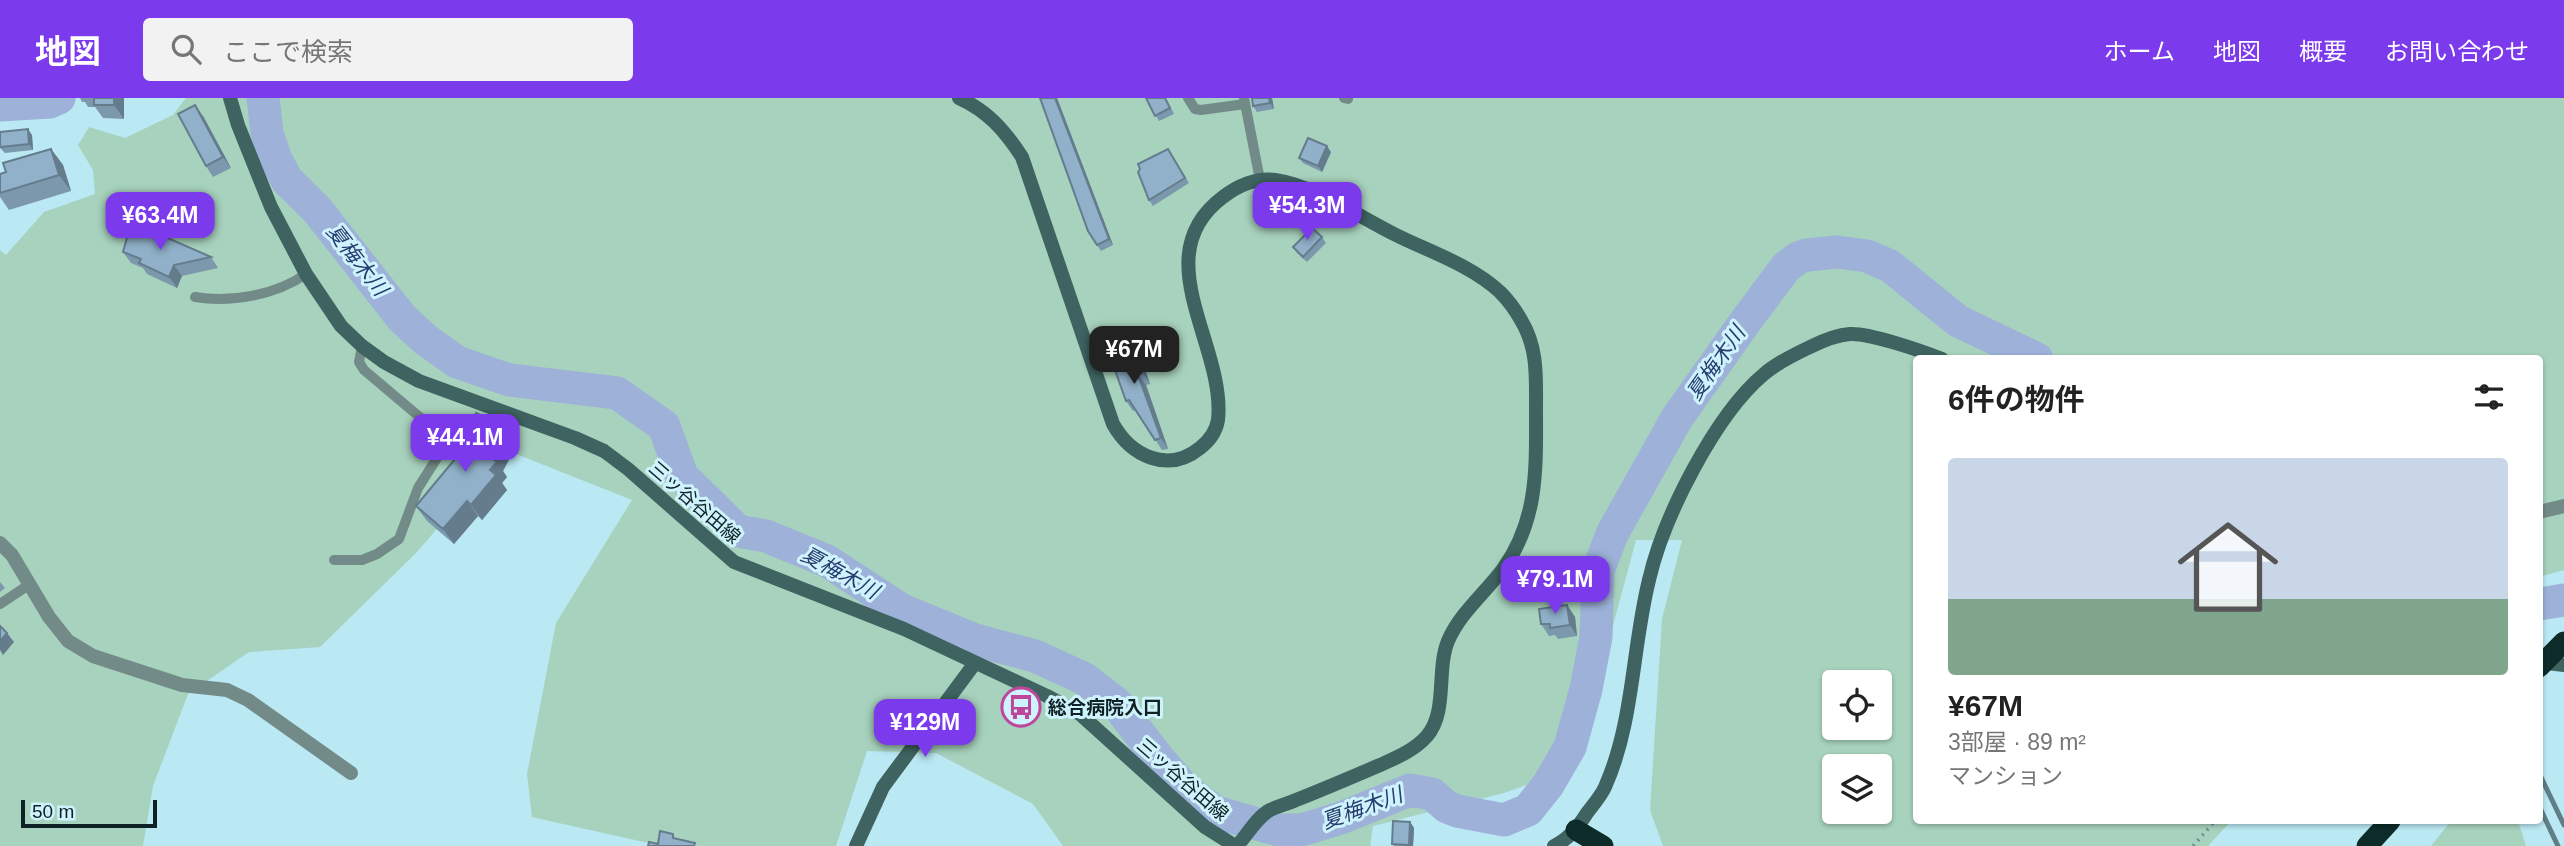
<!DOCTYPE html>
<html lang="ja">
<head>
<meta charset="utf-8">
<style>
	body { margin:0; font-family:Arial,"Noto Sans JP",sans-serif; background:#f2f2f2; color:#222; height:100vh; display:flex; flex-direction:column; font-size:26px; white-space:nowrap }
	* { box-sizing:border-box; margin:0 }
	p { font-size:23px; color:#767676 }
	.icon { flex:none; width:38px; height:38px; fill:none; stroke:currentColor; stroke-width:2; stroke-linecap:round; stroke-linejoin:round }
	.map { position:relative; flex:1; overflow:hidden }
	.drawer { position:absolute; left:1913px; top:257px; width:630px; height:469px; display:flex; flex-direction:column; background:#fff; border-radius:7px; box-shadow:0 2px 5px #0004 }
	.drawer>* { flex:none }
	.fabs { position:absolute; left:1822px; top:572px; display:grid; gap:14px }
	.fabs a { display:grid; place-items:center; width:70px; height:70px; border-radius:7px; background:#fff; box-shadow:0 2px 5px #0004; font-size:35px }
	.scale { position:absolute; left:21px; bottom:18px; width:136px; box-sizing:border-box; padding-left:7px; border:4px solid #0f2125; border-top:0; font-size:19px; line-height:24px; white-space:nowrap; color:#0f2125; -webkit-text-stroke:5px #cff3fc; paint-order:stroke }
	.price { position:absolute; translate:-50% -60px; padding:0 16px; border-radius:14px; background:#7c3aed; color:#fff; font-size:23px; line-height:46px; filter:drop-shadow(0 2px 4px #0008) }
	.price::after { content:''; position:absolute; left:50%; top:42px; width:21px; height:16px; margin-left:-10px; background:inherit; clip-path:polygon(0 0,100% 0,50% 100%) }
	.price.active { background:#222; color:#fff }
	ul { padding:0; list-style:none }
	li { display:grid; align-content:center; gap:14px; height:371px; padding:0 35px }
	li+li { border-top:2px solid #e0e0e0 }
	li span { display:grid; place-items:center; height:217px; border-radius:7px; color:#555 }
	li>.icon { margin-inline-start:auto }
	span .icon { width:126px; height:126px; fill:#fffc; stroke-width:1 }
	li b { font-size:30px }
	h2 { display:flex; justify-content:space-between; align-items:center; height:84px; padding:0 35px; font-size:30px }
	header { display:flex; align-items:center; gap:42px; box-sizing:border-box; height:98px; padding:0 35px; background:#7c3aed; color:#fff }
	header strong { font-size:33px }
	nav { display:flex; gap:38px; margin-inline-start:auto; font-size:24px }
	.search { width:490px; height:63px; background:#f2f2f2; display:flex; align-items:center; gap:18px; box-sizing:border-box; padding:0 24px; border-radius:7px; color:#767676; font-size:26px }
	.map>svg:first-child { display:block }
	.green { fill:#a7d2bd; fill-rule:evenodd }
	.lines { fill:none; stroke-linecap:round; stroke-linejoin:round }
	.river { stroke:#9db1d9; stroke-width:33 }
	.path { stroke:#6e9098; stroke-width:3.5; stroke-dasharray:2 5; stroke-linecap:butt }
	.lane { stroke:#738b88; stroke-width:10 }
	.street { stroke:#738b88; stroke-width:14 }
	.secondary { stroke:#3e6360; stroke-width:14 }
	.highway { stroke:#0c2b29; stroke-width:21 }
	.rail { stroke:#5f7e86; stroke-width:5 }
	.wall { fill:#7c98ad }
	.shaded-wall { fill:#657c8d }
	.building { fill:#90b1c9; stroke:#657c8d; stroke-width:2 }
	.labels { text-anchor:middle; stroke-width:6; stroke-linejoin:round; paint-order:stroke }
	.street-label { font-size:19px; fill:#0f2125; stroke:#cff3fc }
	.poi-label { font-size:19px; font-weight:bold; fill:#0f2125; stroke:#cff3fc; text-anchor:start }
	.water-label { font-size:21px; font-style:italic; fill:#263c6f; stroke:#cff3fc }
</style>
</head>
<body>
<header>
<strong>地図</strong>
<div class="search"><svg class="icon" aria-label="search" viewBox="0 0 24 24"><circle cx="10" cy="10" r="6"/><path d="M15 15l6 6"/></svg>ここで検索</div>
<nav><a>ホーム</a><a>地図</a><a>概要</a><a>お問い合わせ</a></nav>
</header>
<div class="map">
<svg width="2564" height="748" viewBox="0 0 2564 748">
	<rect width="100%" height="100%" fill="#bae8f3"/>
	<g class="green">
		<path d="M186 0H2564V472L2539 479V261H1916V723H2231L2208 748H1663L1650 712 1662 521 1682 442H1636L1575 669 1504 695 1373 728 1370 748H1063L1033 706 936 655 867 653 836 748H662L532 719 527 676 556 525 632 402 506 352 415 456 320 549 249 554 188 596 153 688 143 748H0V152L6 157 44 114 95 96 93 72 78 47 89 29 125 40 173 17ZM1834 584H1880V630H1834ZM1834 668H1880V714H1834Z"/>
		<path d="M2451 723H2518L2526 748H2431Z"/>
	</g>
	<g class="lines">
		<g class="river">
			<path d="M263 0 267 35 276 62 287 82 318 113 402 220 426 242 457 264 509 282 617 295 664 328 682 378 738 433 766 438 827 463 902 512 975 542 1035 558 1085 581 1116 605 1158 660 1186 692 1215 714 1279 732H1301L1341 720 1410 692 1432 696 1447 709 1457 713 1504 722 1528 712 1548 687 1570 649 1586 591 1596 539 1598 473 1612 436 1677 320 1745 224 1786 169 1798 160 1807 157 1837 154 1867 158 1890 168 1958 223 2037 261"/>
			<path d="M0 7 50 4 59 0"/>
			<path d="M2539 506 2564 502"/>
		</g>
		<path class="path" d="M2193 748 2215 723"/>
		<g class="lane">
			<path d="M1188 0 1195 11 1201 12 1245 6"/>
			<path d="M1244 0 1260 82"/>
			<path d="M1344 0 1348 1"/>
			<path d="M195 199C231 205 276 197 306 176"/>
			<path d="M334 462H362L377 456 399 441 418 390 442 352 444 343 441 337 364 272 359 264 362 248"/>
			<path d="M0 506 30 486"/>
		</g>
		<g class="street">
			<path d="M2539 414 2564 408"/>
			<path d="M0 445 12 457 49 519 68 543 93 558 182 587 227 592 248 602 351 675"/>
		</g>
		<g class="secondary">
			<path d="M230 0 238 27 271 109 306 176 341 228 362 248 384 264 419 283 575 340 604 353 628 371 734 464 904 531 1047 598 1080 616 1205 729 1235 748"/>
			<path d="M959 0C988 13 1005 33 1022 59L1113 326C1131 358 1168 376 1200 350 1209 343 1216 334 1218 322 1226 247 1144 158 1223 99 1237 88 1257 79 1275 82 1316 88 1359 119 1396 137 1430 154 1471 167 1500 194 1507 201 1516 213 1521 222 1538 250 1536 279 1536 310 1536 368 1539 421 1503 471 1485 495 1460 515 1448 543 1436 572 1448 613 1427 638 1415 652 1396 660 1380 667 1352 679 1324 691 1296 702 1287 706 1278 708 1270 712 1257 719 1247 737 1237 748"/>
			<path d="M2539 564 2564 567"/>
			<path d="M856 748 883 689 975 565"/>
			<path d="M1554 748C1569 741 1578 729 1587 715 1593 707 1601 698 1605 689 1634 624 1632 550 1649 482 1663 420 1715 317 1764 276 1777 265 1795 256 1810 249 1822 243 1836 237 1850 236 1870 235 1922 253 1942 261"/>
		</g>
		<g class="highway">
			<path d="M2539 569 2564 544"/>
			<path d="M1576 732 1603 748"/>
			<path d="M2367 748 2390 723"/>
		</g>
		<g class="rail">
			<path d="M2539 675 2564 727"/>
			<path d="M2539 708 2558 748"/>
		</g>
	</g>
	<g class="wall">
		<path d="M80 0H124V21L103 20 95 9H88L85 4H82Z"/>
		<path d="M1040 0H1057L1113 147 1101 153 1088 133Z"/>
		<path d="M1146 0H1166L1174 16 1159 23Z"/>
		<path d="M1272 0 1274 11 1257 14 1253 8Z"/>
		<path d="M203 18 231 70 213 79 206 68Z"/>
		<path d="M0 34 32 37 33 52 5 55 0 50Z"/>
		<path d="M51 51 63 67 71 93 9 112 0 99V76L6 74Z"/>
		<path d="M1331 54 1322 74 1303 65 1299 60Z"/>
		<path d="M1172 57 1189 85 1153 108 1149 102Z"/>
		<path d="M1322 139 1326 145 1307 164 1297 155 1293 149Z"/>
		<path d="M123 154 211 159 218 170 182 178 177 190 147 176 143 170 131 165Z"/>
		<path d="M1132 247 1140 257 1150 286 1146 287 1168 351 1162 352 1136 312 1133 313 1126 303Z"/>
		<path d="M506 330 517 346 503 373 507 379 502 385 507 392 482 422 478 418 454 446 427 423 416 408 472 341 467 333Z"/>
		<path d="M0 484 5 490 0 494Z"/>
		<path d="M1567 507 1575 519 1577 538 1558 541 1555 537 1549 538 1541 526Z"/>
		<path d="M1410 724 1414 730 1413 748H1394L1392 746Z"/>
	</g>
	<g class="shaded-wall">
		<path d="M114 0H124V21L114 7Z"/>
		<path d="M1055 0H1057L1113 147 1109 141Z"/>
		<path d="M1269 0H1272L1274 11 1270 5Z"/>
		<path d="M195 7 203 18 231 70 223 59Z"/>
		<path d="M28 31 32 37 33 52 29 46Z"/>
		<path d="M1327 48 1331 54 1322 74 1318 68Z"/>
		<path d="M51 51 63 67 71 93 59 77Z"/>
		<path d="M174 167 182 178 177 190 169 179Z"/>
		<path d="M1132 247 1140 257 1150 286 1143 275Z"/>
		<path d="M1138 277 1146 287 1168 351 1161 340Z"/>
		<path d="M506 330 517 346 503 373 507 379 502 385 507 392 482 422 471 407 490 372 492 360Z"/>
		<path d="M467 403 478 418 454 446 443 431Z"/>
		<path d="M1567 507 1575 519 1577 538 1570 527Z"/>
		<path d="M7 535 14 544 3 557 0 552V543Z"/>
		<path d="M1410 724 1414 730 1413 748H1410L1409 747Z"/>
	</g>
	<g class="building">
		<rect x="94" y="0" width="20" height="7"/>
		<path d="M1040 0H1055L1109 141 1097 147 1088 133Z"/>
		<path d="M1146 0H1165L1170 10 1155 18Z"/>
		<path d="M1252 0H1269L1270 5 1253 8Z"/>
		<path d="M195 7 223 59 206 68 178 16Z"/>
		<path d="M28 31 29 46 1 49 0 48V34Z"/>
		<path d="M1308 40 1327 48 1318 68 1299 60Z"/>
		<path d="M51 51 59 77 0 95V76L6 74 3 65Z"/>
		<path d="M1168 51 1185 80 1149 102 1138 74 1140 71 1138 66Z"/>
		<path d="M1312 130 1322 139 1303 159 1293 149Z"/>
		<path d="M129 132 150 138 152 133 211 159 174 167 169 179 139 165 141 161 123 154Z"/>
		<path d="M1132 247 1143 275 1138 277 1161 340 1155 342 1129 302 1126 303 1109 255Z"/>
		<path d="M476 315 506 330 492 360 497 364 490 372 496 377 471 407 467 403 443 431 416 408 475 337 467 333Z"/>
		<path d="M1567 507 1570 527 1550 530V526H1541L1539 511Z"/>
		<path d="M0 528 7 535 0 543Z"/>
		<path d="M1393 723 1410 724 1409 747 1392 746Z"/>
		<path d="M660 733 673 736V740L695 745 694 748H648L649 744 658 746Z"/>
	</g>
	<defs>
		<g id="bus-ring" transform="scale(2.0125)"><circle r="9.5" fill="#cff3fc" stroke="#be479c" stroke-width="1.5"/><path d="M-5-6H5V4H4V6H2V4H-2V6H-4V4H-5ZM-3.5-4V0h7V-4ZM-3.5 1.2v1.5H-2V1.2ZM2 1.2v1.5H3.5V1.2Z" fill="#be479c"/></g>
	</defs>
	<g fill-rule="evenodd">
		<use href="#bus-ring" x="1021" y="609"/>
	</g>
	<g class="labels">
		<g class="street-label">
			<text transform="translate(695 404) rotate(41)" y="7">三ッ谷谷田線</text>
			<text transform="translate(1183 681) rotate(41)" y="7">三ッ谷谷田線</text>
		</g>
		<g class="poi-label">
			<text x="1048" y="616">総合病院入口</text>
		</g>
		<g class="water-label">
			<text transform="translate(357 162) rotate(52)" y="7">夏梅木川</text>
			<text transform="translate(1716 265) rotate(-55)" y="7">夏梅木川</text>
			<text transform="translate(840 475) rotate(29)" y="7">夏梅木川</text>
			<text transform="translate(1362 710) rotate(-20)" y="7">夏梅木川</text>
		</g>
	</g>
</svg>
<div class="fabs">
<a><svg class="icon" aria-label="locate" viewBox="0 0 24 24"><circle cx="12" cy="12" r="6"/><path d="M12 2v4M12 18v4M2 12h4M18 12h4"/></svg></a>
<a><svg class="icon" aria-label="layers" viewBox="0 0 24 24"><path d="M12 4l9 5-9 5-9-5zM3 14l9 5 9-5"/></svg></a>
</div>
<div class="scale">50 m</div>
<b class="price" style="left:1307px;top:144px">¥54.3M</b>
<b class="price" style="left:160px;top:154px">¥63.4M</b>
<b class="price active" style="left:1134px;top:288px">¥67M</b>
<b class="price" style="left:465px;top:376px">¥44.1M</b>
<b class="price" style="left:1555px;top:518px">¥79.1M</b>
<b class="price" style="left:925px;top:661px">¥129M</b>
<section class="drawer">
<h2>6件の物件<svg class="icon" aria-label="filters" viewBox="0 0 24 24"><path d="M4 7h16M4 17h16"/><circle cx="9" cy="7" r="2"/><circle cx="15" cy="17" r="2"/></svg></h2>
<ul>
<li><span style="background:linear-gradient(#c9d6e8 65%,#7fa58c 0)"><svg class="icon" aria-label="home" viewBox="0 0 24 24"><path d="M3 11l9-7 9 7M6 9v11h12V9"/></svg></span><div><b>¥67M</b><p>3部屋 · 89 m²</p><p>マンション</p></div></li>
</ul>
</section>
</div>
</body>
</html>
